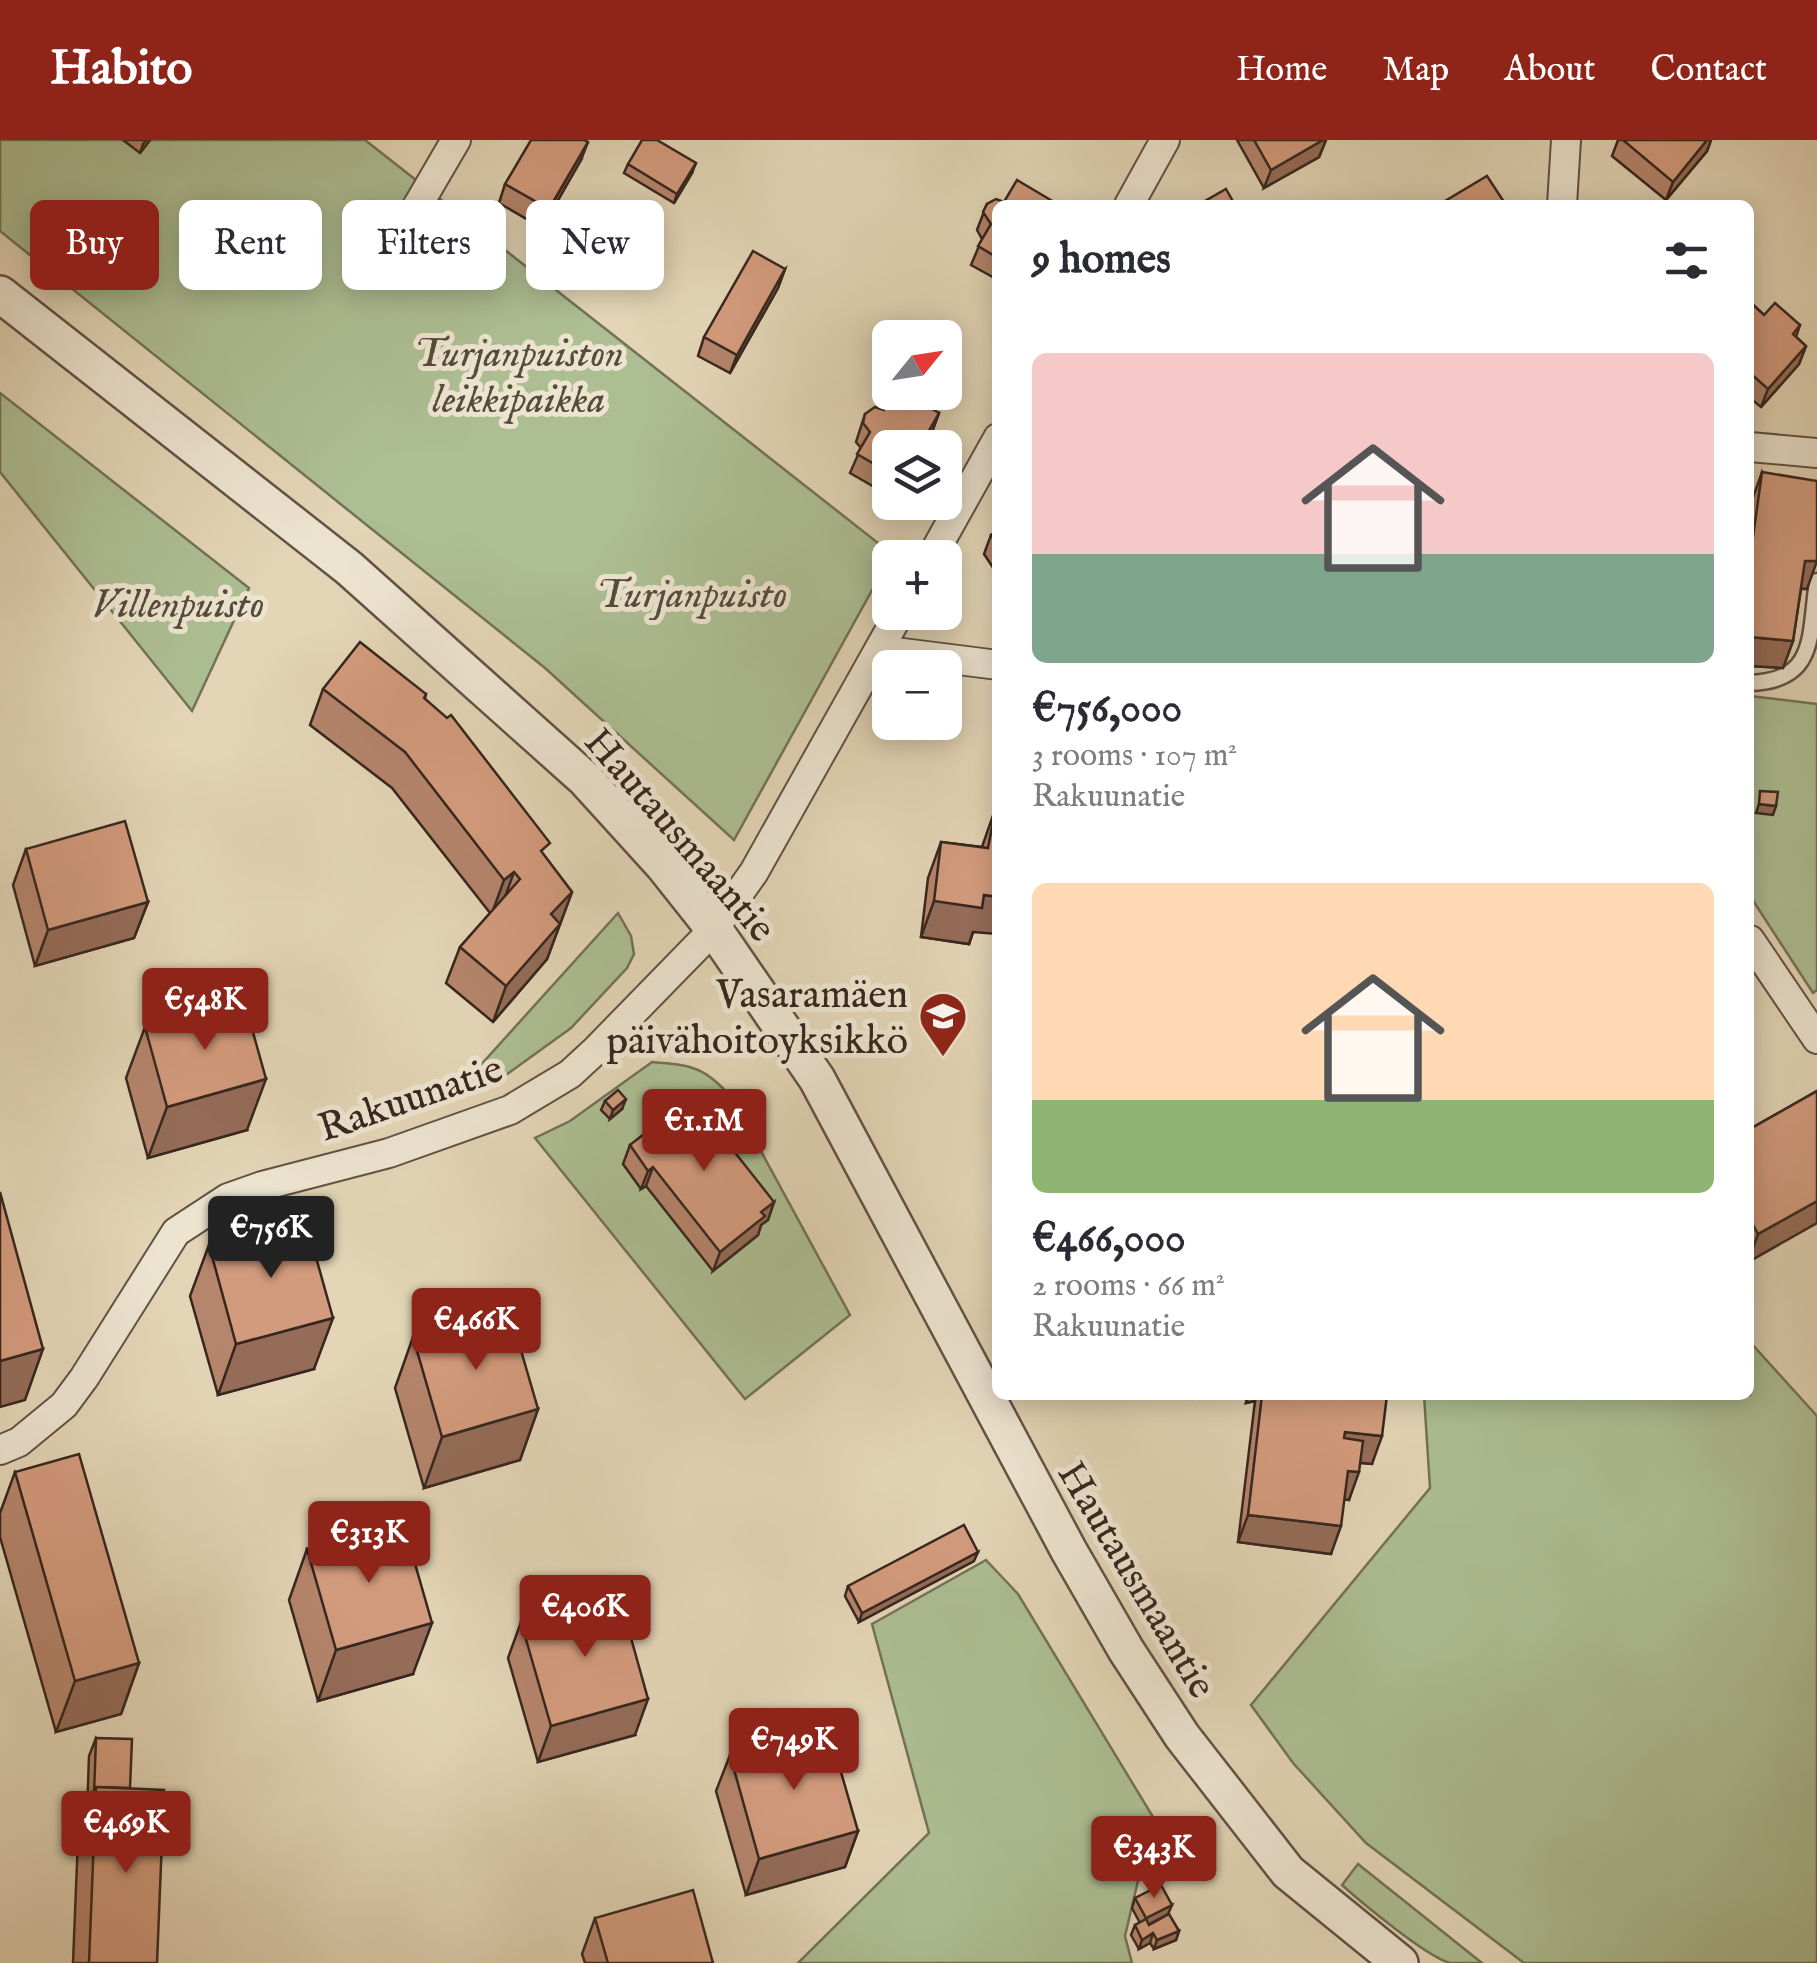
<!DOCTYPE html>
<html lang="en">
<head>
<meta charset="utf-8">
<style>
	body { margin:0; font-family:"IM FELL English",serif; background:#f7f7f7; color:#2b2b33; height:100vh; display:flex; flex-direction:column; font-size:38px; white-space:nowrap }
	* { box-sizing:border-box; margin:0 }
	p { font-size:32px; color:#7c7c81 }
	.icon { flex:none; width:55px; height:55px; fill:none; stroke:currentColor; stroke-width:2; stroke-linecap:round; stroke-linejoin:round }
	.map { position:relative; flex:1; overflow:hidden }
	.details { position:absolute; left:992px; top:60px; width:762px; height:1200px; display:flex; flex-direction:column; background:#fff; border-radius:15px; box-shadow:0 5px 25px #0003 }
	.details>* { flex:none }
	.hud { position:absolute; left:30px; top:60px; width:812px; height:90px; display:flex; gap:20px }
	.needle { width:65px; rotate:60deg }
	.fabs { position:absolute; left:872px; top:180px; display:grid; gap:20px }
	.fabs a { display:grid; place-items:center; width:90px; height:90px; border-radius:15px; background:#fff; box-shadow:0 5px 25px #0003; font-size:50px }
	.price { position:absolute; translate:-50% -85px; padding:0 22px; border-radius:10px; background:#8f2418; color:#fff; font-size:32px; line-height:65px; filter:drop-shadow(0 2px 5px #0008) }
	.price::after { content:''; position:absolute; left:50%; top:60px; width:30px; height:22px; margin-left:-15px; background:inherit; clip-path:polygon(0 0,100% 0,50% 100%) }
	.price.selected { background:#222; color:#fff }
	ul { padding:0; list-style:none }
	li { display:grid; align-content:center; gap:20px; height:530px; padding:0 40px }
	li span { display:grid; place-items:center; height:310px; border-radius:15px; color:#555 }
	li>.icon { margin-inline-start:auto }
	span .icon { width:180px; height:180px; fill:#fffc; stroke-width:1 }
	li b { font-size:42px }
	h2 { display:flex; justify-content:space-between; align-items:center; height:120px; padding:0 40px; font-size:42px }
	.chip { padding:0 35px; border-radius:15px; background:#fff; box-shadow:0 5px 25px #0003; font-size:35px; line-height:90px }
	.chip.selected { background:#8f2418; color:#fff }
	header { display:flex; align-items:center; gap:60px; box-sizing:border-box; height:140px; padding:0 50px; background:#8f2418; color:#fff }
	header strong { font-size:48px }
	nav { display:flex; gap:55px; margin-inline-start:auto; font-size:35px }
	.map>svg:first-child { display:block }
	.green { fill:#adbe93; stroke:#727259; stroke-width:2.5 }
	.lines { fill:none; stroke-linecap:round; stroke-linejoin:round }
	.service-casing { stroke:#625245; stroke-width:19 }
	.minor-casing { stroke:#625245; stroke-width:32 }
	.tertiary-casing { stroke:#625245; stroke-width:40 }
	.service { stroke:#ede4d0; stroke-width:14 }
	.minor { stroke:#ede4d0; stroke-width:28 }
	.tertiary { stroke:#ede4d0; stroke-width:35 }
	.wall { fill:#b5856c; stroke:#37261f; stroke-width:2.5 }
	.shaded-wall { fill:#946c58; stroke:#37261f; stroke-width:2.5 }
	.building { fill:#d39b7d; stroke:#37261f; stroke-width:2.5 }
	.labels { text-anchor:middle; stroke-width:10; stroke-linejoin:round; paint-order:stroke }
	.park-label { font-size:40px; font-style:italic; fill:#544c3c; stroke:#ede4d0 }
	.street-label { font-size:40px; fill:#37261f; stroke:#ede4d0 }
	.poi-label { font-size:40px; fill:#37261f; stroke:#ede4d0; text-anchor:end }
</style>
</head>
<body>
<header>
<strong>Habito</strong>
<nav><a>Home</a><a>Map</a><a>About</a><a>Contact</a></nav>
</header>
<div class="map">
<svg width="1817" height="1823" viewBox="0 0 1817 1823">
	<rect width="100%" height="100%" fill="#e3d5b6"/>
	<filter id="stains"><feTurbulence type="fractalNoise" baseFrequency=".002" numOctaves="4"/><feColorMatrix values="0 0 0 0 .2 0 0 0 0 .09 0 0 0 0 .02 0 0 0 .5 -.17"/></filter>
	<radialGradient id="worn" r=".72"><stop offset=".6" stop-color="#630" stop-opacity="0"/><stop offset="1" stop-color="#630" stop-opacity=".3"/></radialGradient>
	<g class="green">
		<path d="M0 0H365L892 414 734 700 545 528 0 91Z"/>
		<path d="M0 253 249 448 192 571 0 332Z"/>
		<path d="M1750 556 1817 564V850L1813 853 1750 756Z"/>
		<path d="M618 773 631 796 634 814 627 828 571 888 492 945 478 928Z"/>
		<path d="M652 922C692 925 705 927 732 958L850 1175 745 1259 535 998 570 981Z"/>
		<path d="M1750 1202 1817 1276V1823H1524L1366 1703 1293 1623 1251 1565 1430 1348 1424 1255H1750Z"/>
		<path d="M986 1420 1018 1454 1153 1677 1125 1796 1132 1823H798L929 1693 872 1484Z"/>
		<path d="M1358 1724 1482 1823C1472 1823 1460 1823 1450 1823 1427 1817 1362 1763 1342 1745Z"/>
	</g>
	<g class="lines">
		<g class="service-casing">
			<path id="service" d="M1750 543C1817 541 1809 496 1817 441"/>
		</g>
		<g class="minor-casing">
			<g id="minor">
				<path d="M1129 65 1165 0"/>
				<path d="M1562 65 1566 0"/>
				<path d="M411 77 456 0"/>
				<path d="M1750 307 1817 313"/>
				<path d="M931 418 998 298"/>
				<path d="M879 510 998 525"/>
				<path d="M1750 800 1817 899"/>
				<path d="M0 1310 19 1302 64 1265 84 1238 176 1092 228 1058 262 1046 389 1013 510 970 570 934 596 910 714 789 754 732 900 472"/>
			</g>
		</g>
		<g class="tertiary-casing">
			<path id="tertiary" d="M0 154 349 428 585 639 664 726 714 789 817 939 1069 1411 1126 1510 1182 1596 1288 1732 1400 1823"/>
		</g>
		<use href="#service" class="service"/>
		<use href="#minor" class="minor"/>
		<use href="#tertiary" class="tertiary"/>
	</g>
	<g class="wall">
		<path d="M123 0H150L140 13Z"/>
		<path d="M1237 0H1326L1319 17 1264 48Z"/>
		<path d="M1618 0H1711L1707 11 1666 60 1612 16Z"/>
		<path d="M581 20 542 88 499 63 505 44Z"/>
		<path d="M628 24 692 33 674 63 624 33Z"/>
		<path d="M1004 62 1059 65H998V140L971 125 982 99 977 90 987 64Z"/>
		<path d="M785 129 778 148 730 233 698 216 704 197Z"/>
		<path d="M1750 162 1764 175 1800 185 1796 197 1806 206 1799 224 1761 267 1750 258Z"/>
		<path d="M884 270 939 273 932 292 923 308H890V356L850 333 861 308 856 302 865 274Z"/>
		<path d="M1762 332 1807 449H1801L1793 501 1783 528 1750 526V373L1752 360Z"/>
		<path d="M998 391V435L984 414 991 395Z"/>
		<path d="M323 549 426 554 425 559 572 752 547 819 493 882 446 843 460 807 490 773 392 648 310 585Z"/>
		<path d="M996 667 973 792 969 804 921 797 928 738 941 702 982 707Z"/>
		<path d="M26 709 148 762 134 798 35 826 13 745Z"/>
		<path d="M145 887 247 990 148 1018 126 938Z"/>
		<path d="M1817 951 1750 1121V989Z"/>
		<path d="M605 961 622 969 610 979 601 970Z"/>
		<path d="M630 1005 774 1062 768 1080 761 1085 758 1095 713 1131 646 1046 641 1049 623 1024Z"/>
		<path d="M209 1105 314 1229 218 1255 190 1156Z"/>
		<path d="M413 1197 538 1269 520 1320 424 1348 395 1248Z"/>
		<path d="M1247 1255H1387L1372 1324 1360 1323 1349 1360 1344 1359 1331 1414 1238 1402 1255 1261 1246 1263Z"/>
		<path d="M15 1332 139 1523 121 1574 56 1592 0 1397V1373Z"/>
		<path d="M307 1409 413 1534 318 1561 289 1460Z"/>
		<path d="M974 1421 859 1482 845 1456 848 1446Z"/>
		<path d="M521 1482 635 1595 538 1622 508 1518Z"/>
		<path d="M96 1598 130 1648 157 1823H73L78 1698 87 1673 89 1616Z"/>
		<path d="M730 1615 858 1691 845 1727 746 1755 716 1651Z"/>
		<path d="M1135 1758 1168 1774 1179 1791 1176 1800 1154 1809 1150 1803 1139 1809 1131 1795 1135 1785 1140 1783 1132 1768Z"/>
		<path d="M595 1778 713 1823H585L582 1814Z"/>
	</g>
	<g class="shaded-wall">
		<path d="M146 0H150L140 13 143 4Z"/>
		<path d="M1323 0H1326L1319 17 1264 48 1271 30Z"/>
		<path d="M1707 0H1711L1707 11 1666 60 1673 42Z"/>
		<path d="M588 2 581 20 542 88 549 69Z"/>
		<path d="M696 23 692 33 674 63 677 54Z"/>
		<path d="M785 129 778 148 730 233 737 215Z"/>
		<path d="M1806 206 1799 224 1761 267 1768 249Z"/>
		<path d="M939 273 932 292 923 308H919Z"/>
		<path d="M1805 421H1817L1807 449 1795 448Z"/>
		<path d="M1750 497 1793 501 1783 528 1750 526Z"/>
		<path d="M1759 664 1776 666 1773 675 1756 673Z"/>
		<path d="M514 732 501 768 491 776 504 740Z"/>
		<path d="M572 752 547 819 493 882 506 846 551 774Z"/>
		<path d="M984 755 998 757V794L973 792 969 804 921 797 934 761Z"/>
		<path d="M148 762 134 798 35 826 48 790Z"/>
		<path d="M266 939 247 990 148 1018 167 967Z"/>
		<path d="M626 959 622 969 610 979 613 970Z"/>
		<path d="M653 1027 646 1046 641 1049 648 1031Z"/>
		<path d="M1817 1061V1083L1750 1121V1116L1758 1094Z"/>
		<path d="M774 1062 768 1080 761 1085 758 1095 713 1131 720 1112 761 1072Z"/>
		<path d="M333 1178 314 1229 218 1255 236 1204Z"/>
		<path d="M43 1209 25 1260 0 1267V1221Z"/>
		<path d="M1157 1255H1194L1192 1259Z"/>
		<path d="M1249 1255H1257L1255 1261 1246 1263Z"/>
		<path d="M538 1269 520 1320 424 1348 442 1297Z"/>
		<path d="M1345 1292 1382 1296 1372 1324 1335 1320Z"/>
		<path d="M1348 1331 1359 1332 1349 1360 1338 1359Z"/>
		<path d="M1248 1375 1341 1386 1331 1414 1238 1402Z"/>
		<path d="M978 1412 974 1421 859 1482 862 1473Z"/>
		<path d="M432 1483 413 1534 318 1561 336 1510Z"/>
		<path d="M139 1523 121 1574 56 1592 75 1541Z"/>
		<path d="M648 1559 635 1595 538 1622 551 1586Z"/>
		<path d="M858 1691 845 1727 746 1755 759 1719Z"/>
		<path d="M1172 1765 1168 1774 1142 1788 1146 1778Z"/>
		<path d="M1179 1791 1176 1800 1154 1809 1157 1800Z"/>
		<path d="M1153 1793 1150 1803 1139 1809 1142 1800Z"/>
	</g>
	<g class="building">
		<path d="M531 0H584L588 2 549 69 505 44Z"/>
		<path d="M642 0H657L696 23 677 54 628 24Z"/>
		<path d="M1254 0H1323L1271 30Z"/>
		<path d="M1623 0H1707L1673 42Z"/>
		<path d="M1487 36 1506 65H1441L1440 64Z"/>
		<path d="M1017 40 1059 65H998V118L978 106 991 84 983 72 987 64 996 59 1004 62Z"/>
		<path d="M1226 49 1235 65H1198Z"/>
		<path d="M753 111 785 129 737 215 704 197Z"/>
		<path d="M1750 162 1764 175 1775 163 1800 185 1793 194 1806 206 1768 249 1750 233Z"/>
		<path d="M893 252H903L939 273 919 308H890V333L857 314 870 292 863 283 865 274 875 267 884 270Z"/>
		<path d="M1762 332 1817 341V421H1805L1793 501 1750 497V419Z"/>
		<path d="M998 391V406L991 395Z"/>
		<path d="M360 502 426 554 424 558 447 578 451 575 550 703 541 711 572 752 551 774 560 784 506 846 460 807 520 739 514 732 504 740 405 612 323 549Z"/>
		<path d="M1760 651 1778 652 1776 666 1759 664Z"/>
		<path d="M996 667H998V757L984 755 982 768 934 761 941 702 988 708Z"/>
		<path d="M125 681 148 762 48 790 26 709Z"/>
		<path d="M244 860 266 939 167 967 145 887Z"/>
		<path d="M618 950 626 959 613 970 605 961Z"/>
		<path d="M1817 951V1061L1758 1094 1750 1079V989Z"/>
		<path d="M691 957 774 1062 761 1072 765 1076 720 1112 653 1027 648 1031 630 1005Z"/>
		<path d="M0 1052 43 1209 0 1221Z"/>
		<path d="M305 1078 333 1178 236 1204 209 1105Z"/>
		<path d="M509 1169 538 1269 442 1297 413 1197Z"/>
		<path d="M1262 1255H1387L1382 1296 1345 1292 1344 1298 1363 1301 1359 1332 1348 1331 1341 1386 1248 1375Z"/>
		<path d="M79 1314 139 1523 75 1541 15 1332Z"/>
		<path d="M403 1382 432 1483 336 1510 307 1409Z"/>
		<path d="M964 1385 978 1412 862 1473 848 1446Z"/>
		<path d="M619 1455 648 1559 551 1586 521 1482Z"/>
		<path d="M828 1587 858 1691 759 1719 730 1615Z"/>
		<path d="M96 1598 132 1599 130 1648 96 1647 94 1654Z"/>
		<path d="M96 1647 164 1650 157 1823H89Z"/>
		<path d="M1161 1745 1172 1765 1146 1778 1135 1758Z"/>
		<path d="M693 1750 713 1823H608L595 1778Z"/>
		<path d="M1169 1774 1179 1791 1157 1800 1153 1793 1142 1800 1135 1785 1146 1779 1149 1785Z"/>
	</g>
	<defs>
		<g id="school-pin" transform="scale(2.5)"><path d="M0 17L-7.5 6A9.5 9.5 0 1 1 7.5 6Z" fill="#8f2418" stroke="#ede4d0"/><path d="M0-5L7-2L0 1L-7-2ZM-4 1L0 2.5L4 1V4Q0 6-4 4Z" fill="#fff"/></g>
	</defs>
	<g fill-rule="evenodd">
		<use href="#school-pin" x="943" y="876"/>
	</g>
	<g class="labels">
		<g class="park-label">
			<text x="519" y="226">Turjanpuiston<tspan x="519" dy="46">leikkipaikka</tspan></text>
			<text x="692" y="467">Turjanpuisto</text>
			<text x="178" y="477">Villenpuisto</text>
		</g>
		<g class="street-label">
			<text transform="translate(681 694) rotate(49)" y="14">Hautausmaantie</text>
			<text transform="translate(410 957) rotate(-19)" y="14">Rakuunatie</text>
			<text transform="translate(1138 1439) rotate(59)" y="14">Hautausmaantie</text>
		</g>
		<g class="poi-label">
			<text x="908" y="867">Vasaramäen<tspan x="908" dy="46">päivähoitoyksikkö</tspan></text>
		</g>
	</g>
	<rect width="100%" height="100%" filter="url(#stains)"/>
	<rect width="100%" height="100%" fill="url(#worn)"/>
</svg>
<div class="fabs">
<a><svg class="needle" viewBox="-14 -14 28 28"><path d="M0-13l5 13h-10z" fill="#e53935"/><path d="M0 13l5-13h-10z" fill="#7c7c81"/></svg></a>
<a><svg class="icon" aria-label="layers" viewBox="0 0 24 24"><path d="M12 4l9 5-9 5-9-5zM3 14l9 5 9-5"/></svg></a>
<a>+</a>
<a>−</a>
</div>
<b class="price" style="left:205px;top:913px">€548K</b>
<b class="price" style="left:704px;top:1034px">€1.1M</b>
<b class="price selected" style="left:271px;top:1141px">€756K</b>
<b class="price" style="left:476px;top:1233px">€466K</b>
<b class="price" style="left:369px;top:1446px">€313K</b>
<b class="price" style="left:585px;top:1520px">€406K</b>
<b class="price" style="left:794px;top:1653px">€749K</b>
<b class="price" style="left:126px;top:1736px">€469K</b>
<b class="price" style="left:1154px;top:1761px">€343K</b>
<div class="hud">
<a class="chip selected">Buy</a>
<a class="chip">Rent</a>
<a class="chip">Filters</a>
<a class="chip">New</a>
</div>
<section class="details">
<h2>9 homes<svg class="icon" aria-label="filters" viewBox="0 0 24 24"><path d="M4 7h16M4 17h16"/><circle cx="9" cy="7" r="2"/><circle cx="15" cy="17" r="2"/></svg></h2>
<ul>
<li><span style="background:linear-gradient(#f6c9c9 65%,#7fa58c 0)"><svg class="icon" aria-label="home" viewBox="0 0 24 24"><path d="M3 11l9-7 9 7M6 9v11h12V9"/></svg></span><div><b>€756,000</b><p>3 rooms · 107 m²</p><p>Rakuunatie</p></div></li>
<li><span style="background:linear-gradient(#ffd9b3 70%,#8fb573 0)"><svg class="icon" aria-label="home" viewBox="0 0 24 24"><path d="M3 11l9-7 9 7M6 9v11h12V9"/></svg></span><div><b>€466,000</b><p>2 rooms · 66 m²</p><p>Rakuunatie</p></div></li>
</ul>
</section>
</div>
</body>
</html>
